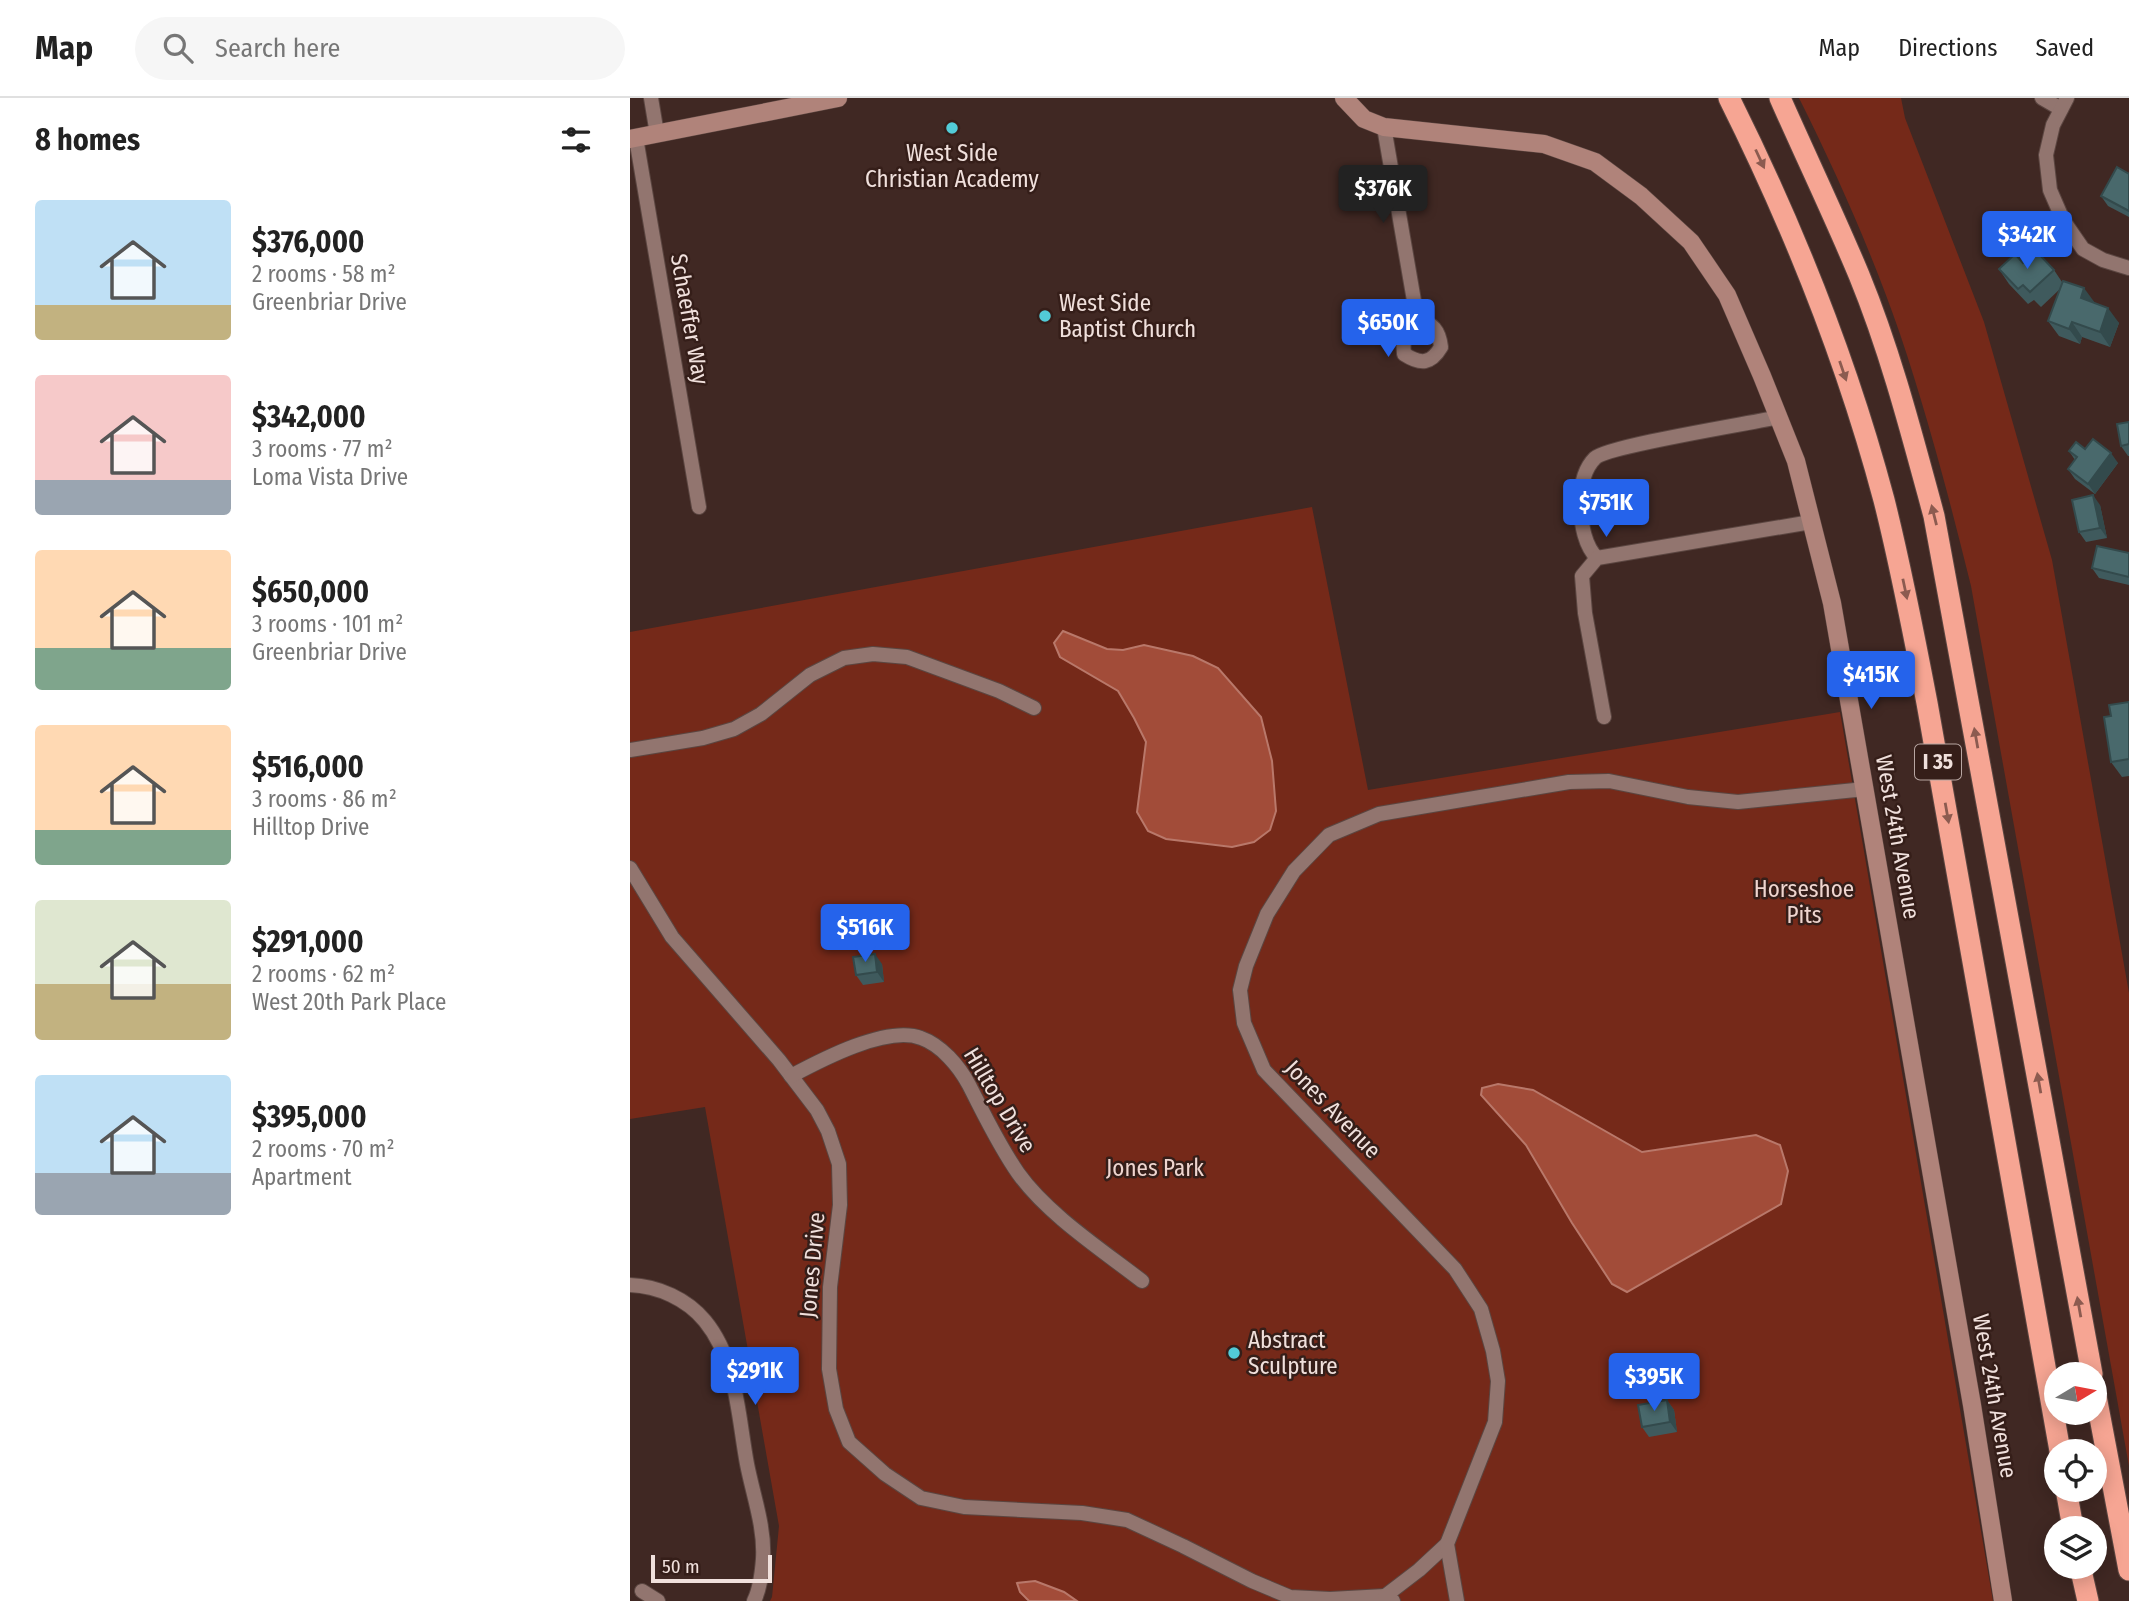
<!DOCTYPE html>
<html lang="en">
<head>
<meta charset="utf-8">
<style>
	body { margin:0; font-family:"Fira Sans Condensed",sans-serif; background:#f6f6f6; color:#222; height:100vh; display:flex; flex-direction:column; font-size:26px; white-space:nowrap }
	* { box-sizing:border-box; margin:0 }
	p { font-size:23px; color:#767676 }
	.icon { flex:none; width:38px; height:38px; fill:none; stroke:currentColor; stroke-width:2; stroke-linecap:round; stroke-linejoin:round }
	.map { position:relative; flex:1; overflow:hidden }
	.panel { display:flex; flex-direction:column; background:#fff; width:630px }
	.panel>* { flex:none }
	.needle { width:46px; rotate:80deg }
	.buttons { position:absolute; left:1414px; top:1264px; display:grid; gap:14px }
	.buttons a { display:grid; place-items:center; width:63px; height:63px; border-radius:50%; background:#fff; box-shadow:0 4px 18px #0003; font-size:35px }
	.scale { position:absolute; left:21px; bottom:18px; width:121px; box-sizing:border-box; padding-left:7px; border:4px solid #f0e0dc; border-top:0; font-size:19px; line-height:24px; white-space:nowrap; color:#f0e0dc; -webkit-text-stroke:5px #351e19; paint-order:stroke }
	.price { position:absolute; translate:-50% -60px; padding:0 16px; border-radius:7px; background:#2563eb; color:#fff; font-size:23px; line-height:46px; filter:drop-shadow(0 2px 4px #0008) }
	.price::after { content:''; position:absolute; left:50%; top:42px; width:21px; height:16px; margin-left:-10px; background:inherit; clip-path:polygon(0 0,100% 0,50% 100%) }
	.price.selected { background:#222; color:#fff }
	ul { padding:0; list-style:none }
	li { display:flex; align-items:center; gap:21px; height:175px; padding:0 35px }
	li span { display:grid; place-items:center; flex:none; width:196px; height:140px; border-radius:7px; color:#555 }
	li>.icon { margin-inline-start:auto }
	span .icon { width:84px; height:84px; fill:#fffc; stroke-width:1 }
	li b { font-size:30px }
	h2 { display:flex; justify-content:space-between; align-items:center; height:84px; padding:0 35px; font-size:30px }
	header { display:flex; align-items:center; gap:42px; box-sizing:border-box; height:98px; padding:0 35px; background:#fff; border-bottom:2px solid #e0e0e0 }
	header strong { font-size:33px }
	nav { display:flex; gap:38px; margin-inline-start:auto; font-size:24px }
	.search { width:490px; height:63px; background:#f6f6f6; display:flex; align-items:center; gap:18px; box-sizing:border-box; padding:0 24px; border-radius:38px; color:#767676; font-size:26px }
	main { display:flex; flex:1; min-height:0 }
	.map>svg:first-child { display:block }
	.green { fill:#752919 }
	.water { fill:#a24c39; stroke:#b9786a; stroke-width:2 }
	.lines { fill:none; stroke-linecap:round; stroke-linejoin:round }
	.street-casing { stroke:#5b4641; stroke-width:16 }
	.secondary-casing { stroke:#5b4641; stroke-width:19 }
	.highway-casing { stroke:#5b4641; stroke-width:23 }
	.street { stroke:#92756f; stroke-width:14 }
	.secondary { stroke:#b0837a; stroke-width:18 }
	.highway { stroke:#f6a593; stroke-width:21 }
	.wall { fill:#3f5a5d }
	.shaded-wall { fill:#334a4c }
	.building { fill:#49696c; stroke:#334a4c; stroke-width:2 }
	.oneway { fill:#8c5b50 }
	.poi-dot { fill:#52cbd7; stroke:#351e19; stroke-width:2.5 }
	.labels { text-anchor:middle; stroke-width:5; stroke-linejoin:round; paint-order:stroke }
	.shield { fill:#351e19; stroke:#b8a6a2; stroke-width:2 }
	.shield-label { font-size:21px; font-weight:bold; fill:#f0e0dc }
	.poi-label { font-size:23px; fill:#f0e0dc; stroke:#351e19; text-anchor:start }
	.street-label { font-size:23px; fill:#f0e0dc; stroke:#351e19 }
	.park-label { font-size:23px; fill:#efd5cf; stroke:#351e19 }
</style>
</head>
<body>
<header>
<strong>Map</strong>
<div class="search"><svg class="icon" aria-label="search" viewBox="0 0 24 24"><circle cx="10" cy="10" r="6"/><path d="M15 15l6 6"/></svg>Search here</div>
<nav><a>Map</a><a>Directions</a><a>Saved</a></nav>
</header>
<main>
<section class="panel">
<h2>8 homes<svg class="icon" aria-label="filters" viewBox="0 0 24 24"><path d="M4 7h16M4 17h16"/><circle cx="9" cy="7" r="2"/><circle cx="15" cy="17" r="2"/></svg></h2>
<ul>
<li><span style="background:linear-gradient(#bfe0f5 75%,#c2b280 0)"><svg class="icon" aria-label="home" viewBox="0 0 24 24"><path d="M3 11l9-7 9 7M6 9v11h12V9"/></svg></span><div><b>$376,000</b><p>2 rooms · 58 m²</p><p>Greenbriar Drive</p></div></li>
<li><span style="background:linear-gradient(#f6c9c9 75%,#9aa5b1 0)"><svg class="icon" aria-label="home" viewBox="0 0 24 24"><path d="M3 11l9-7 9 7M6 9v11h12V9"/></svg></span><div><b>$342,000</b><p>3 rooms · 77 m²</p><p>Loma Vista Drive</p></div></li>
<li><span style="background:linear-gradient(#ffd9b3 70%,#7fa58c 0)"><svg class="icon" aria-label="home" viewBox="0 0 24 24"><path d="M3 11l9-7 9 7M6 9v11h12V9"/></svg></span><div><b>$650,000</b><p>3 rooms · 101 m²</p><p>Greenbriar Drive</p></div></li>
<li><span style="background:linear-gradient(#ffd9b3 75%,#7fa58c 0)"><svg class="icon" aria-label="home" viewBox="0 0 24 24"><path d="M3 11l9-7 9 7M6 9v11h12V9"/></svg></span><div><b>$516,000</b><p>3 rooms · 86 m²</p><p>Hilltop Drive</p></div></li>
<li><span style="background:linear-gradient(#dfe7d0 60%,#c2b280 0)"><svg class="icon" aria-label="home" viewBox="0 0 24 24"><path d="M3 11l9-7 9 7M6 9v11h12V9"/></svg></span><div><b>$291,000</b><p>2 rooms · 62 m²</p><p>West 20th Park Place</p></div></li>
<li><span style="background:linear-gradient(#bfe0f5 70%,#9aa5b1 0)"><svg class="icon" aria-label="home" viewBox="0 0 24 24"><path d="M3 11l9-7 9 7M6 9v11h12V9"/></svg></span><div><b>$395,000</b><p>2 rooms · 70 m²</p><p>Apartment</p></div></li>
</ul>
</section>
<div class="map">
<svg width="1499" height="1503" viewBox="0 0 1499 1503">
	<rect width="100%" height="100%" fill="#402823"/>
	<g class="green">
		<path d="M1169 0H1271L1275 20 1354 224 1422 462 1499 895V1368L1341 488C1320 403 1298 319 1270 236 1242 155 1207 76 1169 0Z"/>
		<path d="M682 409 738 692 1210 614 1363 1503H140L142 1499 149 1428 75 1009 0 1021V534Z"/>
	</g>
	<g class="water">
		<path d="M433 533 477 551 493 552 514 547 563 558 588 570 631 619 642 663 646 713 640 732 624 744 602 749 536 741 518 733 507 714 516 644 504 620 488 593 430 559 424 545Z"/>
		<path d="M868 986 903 992 1012 1054 1126 1037 1150 1047 1158 1073 1151 1106 997 1194 982 1186 942 1125 896 1047 851 997 852 990Z"/>
		<path d="M405 1483 434 1494 447 1503H399L390 1494 387 1485Z"/>
	</g>
	<g class="lines">
		<g class="street-casing">
			<g id="street">
				<path d="M21 0 27 36"/>
				<path d="M1412 0 1431 11"/>
				<path d="M1437 0 1423 27 1416 57 1420 92 1433 122 1453 151 1473 162 1499 170"/>
				<path d="M754 29 787 220"/>
				<path d="M6 40 69 409"/>
				<path d="M787 220C803 226 809 232 811 249 801 266 791 267 774 256 772 240 776 232 787 220Z"/>
				<path d="M967 460C955 448 951 427 951 410 950 392 952 373 965 360 977 348 1122 325 1149 319"/>
				<path d="M974 619 955 515 952 478 967 460 1181 424"/>
				<path d="M0 652 73 640 104 631 131 616 180 577 214 560 243 556 277 559 369 593 404 610"/>
				<path d="M0 770 42 839 149 962 187 1012 198 1033 209 1066 210 1107 200 1189 199 1271 206 1311 219 1344 255 1376 291 1400 334 1409 452 1415 497 1422 553 1448 622 1483 660 1499 700 1501 755 1498 763 1503"/>
				<path d="M161 978C191 962 257 927 291 940 311 947 329 968 339 987 355 1018 368 1046 388 1075 417 1116 472 1152 512 1183"/>
				<path d="M0 1187C28 1188 57 1201 75 1223 107 1262 108 1318 117 1366 123 1397 135 1429 133 1461 132 1474 130 1491 124 1503"/>
				<path d="M12 1493 28 1503"/>
				<path d="M755 1498 789 1472 817 1446"/>
				<path d="M827 1503 817 1446 865 1324 868 1283 863 1253 851 1211 825 1171 634 972 614 925 610 892 616 868 637 816 664 773 699 737 749 716 939 684 979 683 1058 699 1108 704 1235 691"/>
			</g>
		</g>
		<g class="secondary-casing">
			<g id="secondary">
				<path d="M714 0 734 21 754 29 914 46 965 64 1011 98 1061 144 1097 197 1132 278 1166 363 1202 505 1342 1307 1373 1503"/>
				<path d="M0 41 208 0"/>
			</g>
		</g>
		<g class="highway-casing">
			<g id="highway">
				<path d="M1099 0C1163 128 1217 263 1254 402 1271 469 1284 537 1297 605L1430 1353"/>
				<path d="M1150 0C1176 59 1204 117 1229 177 1261 255 1282 337 1304 418L1462 1276"/>
				<path d="M1465 1293 1499 1472"/>
				<path d="M1436 1391 1443 1430"/>
				<path d="M1450 1468 1458 1503"/>
			</g>
		</g>
		<use href="#street" class="street"/>
		<use href="#secondary" class="secondary"/>
		<use href="#highway" class="highway"/>
	</g>
	<g class="wall">
		<path d="M1499 76V119L1478 108 1471 98Z"/>
		<path d="M1393 165 1424 172 1432 184 1464 204 1489 225 1480 249 1452 239 1450 246 1429 238 1418 223 1430 191 1411 209 1404 202 1398 206 1379 186 1369 171Z"/>
		<path d="M1499 324V358H1498L1491 348Z"/>
		<path d="M1455 351 1488 365 1465 396 1445 381 1438 371 1445 362 1439 353Z"/>
		<path d="M1470 407 1477 440 1456 444 1449 434Z"/>
		<path d="M1499 455V487L1469 480 1462 470Z"/>
		<path d="M1499 604V678L1492 679 1481 664Z"/>
		<path d="M252 866 254 884 233 887 226 877Z"/>
		<path d="M1037 1302 1044 1312 1047 1334 1019 1339 1012 1329Z"/>
	</g>
	<g class="shaded-wall">
		<path d="M1454 190 1465 205 1451 200Z"/>
		<path d="M1478 210 1489 225 1480 249 1470 234Z"/>
		<path d="M1442 224 1452 239 1450 246 1439 231Z"/>
		<path d="M1481 355 1488 365 1465 396 1458 386Z"/>
		<path d="M1463 397 1470 407 1477 440 1470 430Z"/>
		<path d="M245 856 252 866 254 884 247 874Z"/>
		<path d="M1037 1302 1044 1312 1047 1334 1040 1324Z"/>
	</g>
	<g class="building">
		<path d="M1487 69 1499 76V113L1471 98Z"/>
		<path d="M1406 153 1424 172 1400 194 1393 187 1388 191 1369 171 1385 156 1393 165Z"/>
		<path d="M1433 183 1454 190 1451 200 1478 210 1470 234 1442 224 1439 231 1418 223Z"/>
		<path d="M1499 324V346L1491 348 1487 326Z"/>
		<path d="M1463 341 1481 355 1458 386 1438 371 1447 359 1439 353 1446 344 1455 351Z"/>
		<path d="M1463 397 1470 430 1449 434 1442 402Z"/>
		<path d="M1467 448 1499 455V479L1462 470Z"/>
		<path d="M1499 604V661L1481 664 1474 619 1481 618 1479 607Z"/>
		<path d="M245 856 247 874 226 877 223 859Z"/>
		<path d="M1037 1302 1040 1324 1012 1329 1008 1307Z"/>
	</g>
	<defs><path id="oneway-solid" d="M-6-.8H1V-3.2L6.5 0L1 3.2V.8H-6Z" transform="scale(1.75)"/></defs>
	<g class="oneway">
		<use href="#oneway-solid" transform="translate(1130 61) rotate(65)"/>
		<use href="#oneway-solid" transform="translate(1213 273) rotate(71)"/>
		<use href="#oneway-solid" transform="translate(1304 417) rotate(-104)"/>
		<use href="#oneway-solid" transform="translate(1275 491) rotate(78)"/>
		<use href="#oneway-solid" transform="translate(1346 640) rotate(-100)"/>
		<use href="#oneway-solid" transform="translate(1317 715) rotate(80)"/>
		<use href="#oneway-solid" transform="translate(1409 985) rotate(-100)"/>
		<use href="#oneway-solid" transform="translate(1449 1209) rotate(-100)"/>
	</g>
	<g class="poi-dot">
		<circle cx="322" cy="30" r="7"/>
		<circle cx="415" cy="218" r="7"/>
		<circle cx="604" cy="1255" r="7"/>
	</g>
	<g class="labels">
		<rect class="shield" x="1285" y="646.5" width="46" height="35" rx="5"/>
		<g class="shield-label">
			<text x="1308" y="671">I 35</text>
		</g>
		<g class="poi-label">
			<text x="322" y="63" text-anchor="middle">West Side<tspan x="322" dy="26">Christian Academy</tspan></text>
			<text x="429" y="213">West Side<tspan x="429" dy="26">Baptist Church</tspan></text>
			<text x="618" y="1250">Abstract<tspan x="618" dy="26">Sculpture</tspan></text>
		</g>
		<g class="street-label">
			<text transform="translate(60 221) rotate(80)" y="8">Schaeffer Way</text>
			<text transform="translate(1268 739) rotate(80)" y="8">West 24th Avenue</text>
			<text transform="translate(370 1002) rotate(59)" y="8">Hilltop Drive</text>
			<text transform="translate(703 1011) rotate(46)" y="8">Jones Avenue</text>
			<text transform="translate(182 1167) rotate(-85)" y="8">Jones Drive</text>
			<text transform="translate(1365 1298) rotate(80)" y="8">West 24th Avenue</text>
		</g>
		<g class="park-label">
			<text x="1174" y="799">Horseshoe<tspan x="1174" dy="26">Pits</tspan></text>
			<text x="525" y="1078">Jones Park</text>
		</g>
	</g>
</svg>
<div class="buttons">
<a><svg class="needle" viewBox="-14 -14 28 28"><path d="M0-13l5 13h-10z" fill="#e53935"/><path d="M0 13l5-13h-10z" fill="#767676"/></svg></a>
<a><svg class="icon" aria-label="locate" viewBox="0 0 24 24"><circle cx="12" cy="12" r="6"/><path d="M12 2v4M12 18v4M2 12h4M18 12h4"/></svg></a>
<a><svg class="icon" aria-label="layers" viewBox="0 0 24 24"><path d="M12 4l9 5-9 5-9-5zM3 14l9 5 9-5"/></svg></a>
</div>
<div class="scale">50 m</div>
<b class="price selected" style="left:753px;top:127px">$376K</b>
<b class="price" style="left:1397px;top:173px">$342K</b>
<b class="price" style="left:758px;top:261px">$650K</b>
<b class="price" style="left:976px;top:441px">$751K</b>
<b class="price" style="left:1241px;top:613px">$415K</b>
<b class="price" style="left:235px;top:866px">$516K</b>
<b class="price" style="left:125px;top:1309px">$291K</b>
<b class="price" style="left:1024px;top:1315px">$395K</b>
</div>
</main>
</body>
</html>
